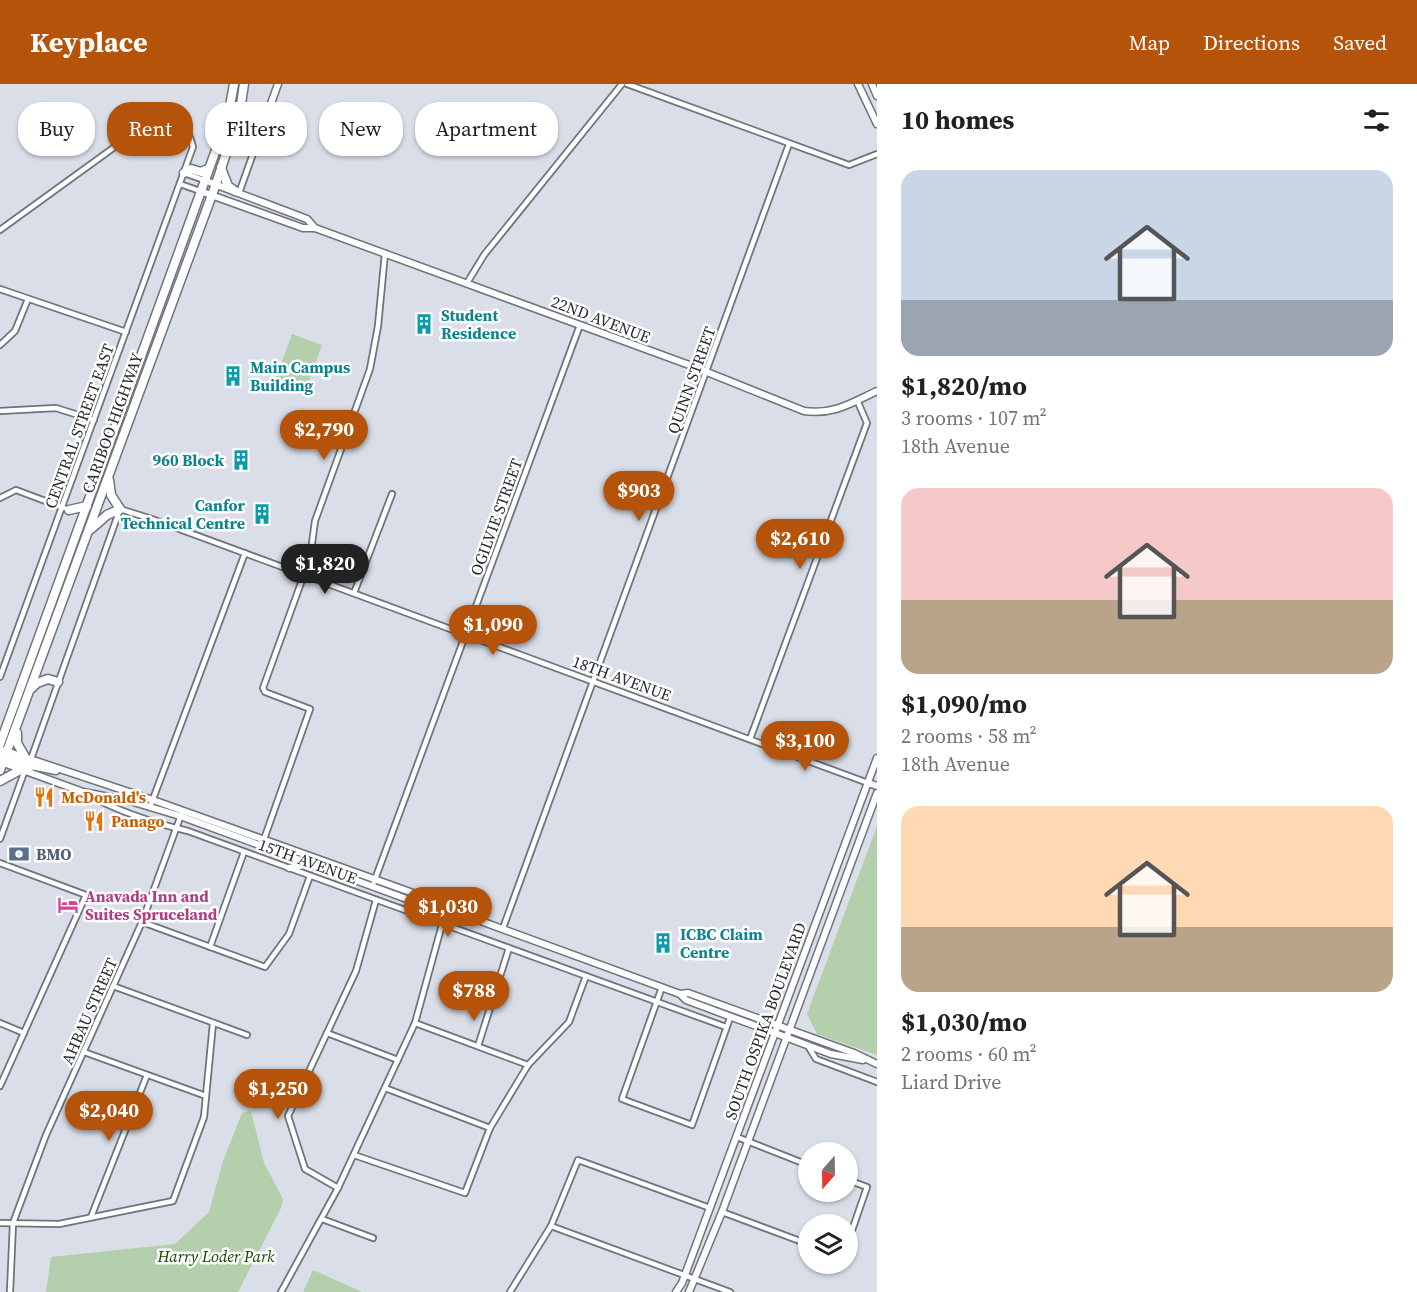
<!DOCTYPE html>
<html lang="en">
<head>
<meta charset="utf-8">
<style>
	body { margin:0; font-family:"Source Serif 4",serif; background:#f6f6f6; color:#202124; height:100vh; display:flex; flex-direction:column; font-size:22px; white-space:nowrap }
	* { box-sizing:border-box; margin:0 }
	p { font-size:20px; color:#757577 }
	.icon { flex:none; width:33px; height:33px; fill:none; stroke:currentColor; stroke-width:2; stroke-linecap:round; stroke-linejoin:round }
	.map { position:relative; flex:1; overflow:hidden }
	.sheet { display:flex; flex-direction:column; background:#fff; width:540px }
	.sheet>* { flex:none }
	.banner { position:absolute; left:18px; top:18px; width:570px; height:54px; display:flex; gap:12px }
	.needle { width:39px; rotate:200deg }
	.controls { position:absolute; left:798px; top:1058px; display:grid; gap:12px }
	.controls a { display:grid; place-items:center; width:60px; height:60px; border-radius:50%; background:#fff; box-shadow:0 2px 4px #0004; font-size:30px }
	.price { position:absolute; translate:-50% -51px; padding:0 14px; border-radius:21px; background:#b45309; color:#fff; font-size:20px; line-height:39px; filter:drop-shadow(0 2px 3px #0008) }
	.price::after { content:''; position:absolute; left:50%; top:36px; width:18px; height:14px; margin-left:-9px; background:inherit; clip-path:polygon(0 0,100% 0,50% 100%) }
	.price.selected { background:#222; color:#fff }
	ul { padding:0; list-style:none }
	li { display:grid; align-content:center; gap:12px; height:318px; padding:0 24px }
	li span { display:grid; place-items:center; height:186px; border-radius:18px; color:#555 }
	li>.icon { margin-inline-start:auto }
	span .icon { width:108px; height:108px; fill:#fffc; stroke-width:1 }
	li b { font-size:26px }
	h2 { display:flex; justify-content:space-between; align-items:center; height:72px; padding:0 24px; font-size:26px }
	.chip { padding:0 21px; border-radius:24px; background:#fff; box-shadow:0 2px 4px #0004; font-size:21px; line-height:54px }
	.chip.selected { background:#b45309; color:#fff }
	header { display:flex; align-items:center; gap:36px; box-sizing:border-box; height:84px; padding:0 30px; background:#b45309; color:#fff }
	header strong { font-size:28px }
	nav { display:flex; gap:33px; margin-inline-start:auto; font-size:21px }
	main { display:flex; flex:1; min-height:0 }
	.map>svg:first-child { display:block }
	.green { fill:#b3cfab }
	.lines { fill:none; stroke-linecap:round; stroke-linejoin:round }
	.street-casing { stroke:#6e737c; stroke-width:8 }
	.secondary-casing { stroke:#6e737c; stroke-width:9 }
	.highway-casing { stroke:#6e737c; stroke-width:11 }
	.street { stroke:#fff; stroke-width:4.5 }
	.secondary { stroke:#fff; stroke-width:6 }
	.highway { stroke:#fff; stroke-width:8 }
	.labels { text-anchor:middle; stroke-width:5; stroke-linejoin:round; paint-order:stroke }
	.culture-label { font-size:16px; font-weight:bold; fill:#0d838f; stroke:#fff; text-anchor:start }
	.street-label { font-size:16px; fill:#292b2f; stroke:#fff }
	.food-label { font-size:16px; font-weight:bold; fill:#c56008; stroke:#fff; text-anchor:start }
	.service-label { font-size:16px; font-weight:bold; fill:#4e5e75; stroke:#fff; text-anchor:start }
	.hotel-label { font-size:16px; font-weight:bold; fill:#b23c85; stroke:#fff; text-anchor:start }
	.park-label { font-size:16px; font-style:italic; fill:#134400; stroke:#fff }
</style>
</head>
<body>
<header>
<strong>Keyplace</strong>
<nav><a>Map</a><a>Directions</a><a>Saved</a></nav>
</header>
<main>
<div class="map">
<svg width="877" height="1208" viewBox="0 0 877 1208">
	<rect width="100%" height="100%" fill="#d9dee8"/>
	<g class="green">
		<path d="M292 250 322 261 306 305 276 294Z"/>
		<path d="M877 742V971L817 950 807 930Z"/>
		<path d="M251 1027 264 1079 283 1115 281 1124 238 1208H46L51 1173 175 1160 209 1128 223 1077 242 1029Z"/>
		<path d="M313 1186 362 1208H303Z"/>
	</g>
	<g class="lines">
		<g class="street-casing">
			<g id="street">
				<path d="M627 0 849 81 877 70"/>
				<path d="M184 89 204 96"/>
				<path d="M180 100 200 107"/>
				<path d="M239 109 269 25"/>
				<path d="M0 146 145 41C170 29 186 35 193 63L0 593"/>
				<path d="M467 199 484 171 622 0"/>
				<path d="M0 205 126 248"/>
				<path d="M0 261 15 247 28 215"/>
				<path d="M0 327 56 324 94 336"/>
				<path d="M0 414 16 406 64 424"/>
				<path d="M354 509 392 410"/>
				<path d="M750 655 867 339 857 316"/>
				<path d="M31 675 120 425 152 435 868 699"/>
				<path d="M87 710C117 727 154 739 188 747L726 943"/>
				<path d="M150 723 245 469"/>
				<path d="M0 755 25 686"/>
				<path d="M263 758 310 625 265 608 263 604 310 474 315 437 370 285 378 242 385 169"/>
				<path d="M0 779 86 811 0 1002"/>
				<path d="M374 798 580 241"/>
				<path d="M142 838 265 883 289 850 310 792"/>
				<path d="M503 844 789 60"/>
				<path d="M210 863 244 768"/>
				<path d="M113 902 247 951"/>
				<path d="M662 903 622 1015 692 1041 730 934"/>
				<path d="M0 939 24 949"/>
				<path d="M415 939 528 981"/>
				<path d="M327 949 398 976"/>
				<path d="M478 962 509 864"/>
				<path d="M808 962 816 975 877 998"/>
				<path d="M84 968 206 1012"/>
				<path d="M385 1004 490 1044"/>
				<path d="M737 1053 808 1081"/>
				<path d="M354 1071 465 1109 490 1044 528 981 569 938 586 892"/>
				<path d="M848 1096 867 1103 848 1158"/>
				<path d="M338 1104 305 1085 288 1032 356 887 376 816"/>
				<path d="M722 1128 808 1160"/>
				<path d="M91 1133 147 991"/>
				<path d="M322 1135 373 1154"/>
				<path d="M0 1139 59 1140 173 1117 204 1033 213 939"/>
				<path d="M551 1142 730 1208"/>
				<path d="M10 1208 13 1139 46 1051 142 838 181 731"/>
				<path d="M281 1208 338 1104 415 939 446 826"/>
				<path d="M510 1208 551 1142 578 1076 710 1124"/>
			</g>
		</g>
		<g class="secondary-casing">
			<g id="secondary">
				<path d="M858 0 877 40"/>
				<path d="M872 0 877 12"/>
				<path d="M269 25 278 0"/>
				<path d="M204 96 307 135 315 144"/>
				<path d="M200 107 303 144H315L692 282 804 327C834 331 851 319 877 307"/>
				<path d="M0 665 153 716 469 829 478 836 680 910 688 909 854 969 877 980"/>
				<path d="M1 678 83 708 130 717 180 732 467 837 478 836"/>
				<path d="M28 684 31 682 56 687"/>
				<path d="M868 699 877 702"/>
				<path d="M289 784 309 780"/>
				<path d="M680 910 686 916 831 970 863 976"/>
				<path d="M676 1208 682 1199 877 674"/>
				<path d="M689 1208 722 1128 877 709"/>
			</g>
		</g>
		<g class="highway-casing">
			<g id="highway">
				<path d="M238 38C247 28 256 25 269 25"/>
				<path d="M221 84 228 102 235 107"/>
				<path d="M184 89 191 85 201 88 208 85"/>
				<path d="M109 396 111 411 120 425"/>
				<path d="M69 426 87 422"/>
				<path d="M91 445 107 431 120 425"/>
				<path d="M32 604 37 599 48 595 58 598"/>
				<path d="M17 649V659L25 673"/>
				<path d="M0 660 228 33 234 0"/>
				<path d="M0 672 31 682"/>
				<path d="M0 686 216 100 240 27 244 0"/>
				<path d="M0 697 22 685"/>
			</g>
		</g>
		<use href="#street" class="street"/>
		<use href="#secondary" class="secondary"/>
		<use href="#highway" class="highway"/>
	</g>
	<defs>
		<g id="building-bare" transform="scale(1.62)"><path d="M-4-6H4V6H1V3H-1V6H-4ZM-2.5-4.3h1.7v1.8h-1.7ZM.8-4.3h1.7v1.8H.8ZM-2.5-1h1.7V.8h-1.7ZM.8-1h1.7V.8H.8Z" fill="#0f9aa8" stroke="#fff" stroke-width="2.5" paint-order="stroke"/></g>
		<g id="restaurant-bare" transform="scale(1.62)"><path d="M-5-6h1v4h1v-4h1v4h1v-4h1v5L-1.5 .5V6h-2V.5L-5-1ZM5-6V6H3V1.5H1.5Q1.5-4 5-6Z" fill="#e8710a" stroke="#fff" stroke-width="2.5" paint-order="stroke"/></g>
		<g id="bank-bare" transform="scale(1.62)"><path d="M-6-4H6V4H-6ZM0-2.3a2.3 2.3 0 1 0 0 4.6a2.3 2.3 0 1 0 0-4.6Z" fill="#5c6f8a" stroke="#fff" stroke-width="2.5" paint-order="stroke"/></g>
		<g id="hotel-bare" transform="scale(1.62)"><path d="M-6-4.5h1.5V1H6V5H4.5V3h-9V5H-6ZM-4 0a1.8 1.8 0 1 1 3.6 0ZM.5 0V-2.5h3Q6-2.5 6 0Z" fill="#d1479c" stroke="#fff" stroke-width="2.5" paint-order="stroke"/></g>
	</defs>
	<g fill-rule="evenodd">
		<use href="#building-bare" x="424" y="240"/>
		<use href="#building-bare" x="233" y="292"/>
		<use href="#building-bare" x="241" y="376"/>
		<use href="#building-bare" x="262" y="430"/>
		<use href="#restaurant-bare" x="44" y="713"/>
		<use href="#restaurant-bare" x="94" y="737"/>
		<use href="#bank-bare" x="19" y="770"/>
		<use href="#hotel-bare" x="68" y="821"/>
		<use href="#building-bare" x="663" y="859"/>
	</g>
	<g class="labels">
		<g class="culture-label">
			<text x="441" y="237">Student<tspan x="441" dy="18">Residence</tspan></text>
			<text x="250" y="289">Main Campus<tspan x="250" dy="18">Building</tspan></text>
			<text x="224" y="382" text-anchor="end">960 Block</text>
			<text x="245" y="427" text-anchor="end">Canfor<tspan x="245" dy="18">Technical Centre</tspan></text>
			<text x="680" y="856">ICBC Claim<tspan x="680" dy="18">Centre</tspan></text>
		</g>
		<g class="street-label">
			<text transform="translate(601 235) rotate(21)" y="6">22ND AVENUE</text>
			<text transform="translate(691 296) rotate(-70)" y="6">QUINN STREET</text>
			<text transform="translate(112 339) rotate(-70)" y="6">CARIBOO HIGHWAY</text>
			<text transform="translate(79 342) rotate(-70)" y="6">CENTRAL STREET EAST</text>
			<text transform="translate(496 433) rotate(-70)" y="6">OGILVIE STREET</text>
			<text transform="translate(622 594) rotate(20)" y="6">18TH AVENUE</text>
			<text transform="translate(308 777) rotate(20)" y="6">15TH AVENUE</text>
			<text transform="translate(89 927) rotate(-66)" y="6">AHBAU STREET</text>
			<text transform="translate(765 937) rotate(-70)" y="6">SOUTH OSPIKA BOULEVARD</text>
		</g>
		<g class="food-label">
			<text x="61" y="719">McDonald's</text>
			<text x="111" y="743">Panago</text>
		</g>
		<g class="service-label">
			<text x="36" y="776">BMO</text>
		</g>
		<g class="hotel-label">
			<text x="85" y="818">Anavada Inn and<tspan x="85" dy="18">Suites Spruceland</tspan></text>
		</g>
		<g class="park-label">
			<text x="216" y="1178">Harry Loder Park</text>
		</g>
	</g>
</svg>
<div class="controls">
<a><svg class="needle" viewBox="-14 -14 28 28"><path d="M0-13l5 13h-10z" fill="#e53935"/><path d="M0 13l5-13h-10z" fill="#757577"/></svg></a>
<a><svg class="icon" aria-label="layers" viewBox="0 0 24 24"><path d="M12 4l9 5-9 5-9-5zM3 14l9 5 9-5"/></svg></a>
</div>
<b class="price" style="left:324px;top:377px">$2,790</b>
<b class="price" style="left:639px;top:438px">$903</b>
<b class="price" style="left:800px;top:486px">$2,610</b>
<b class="price selected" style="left:325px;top:511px">$1,820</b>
<b class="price" style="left:493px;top:572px">$1,090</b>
<b class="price" style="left:805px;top:688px">$3,100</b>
<b class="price" style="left:448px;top:854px">$1,030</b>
<b class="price" style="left:474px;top:938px">$788</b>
<b class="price" style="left:278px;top:1036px">$1,250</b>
<b class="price" style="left:109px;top:1058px">$2,040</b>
<div class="banner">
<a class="chip">Buy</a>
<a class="chip selected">Rent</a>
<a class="chip">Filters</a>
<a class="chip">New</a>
<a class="chip">Apartment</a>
</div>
</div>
<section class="sheet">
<h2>10 homes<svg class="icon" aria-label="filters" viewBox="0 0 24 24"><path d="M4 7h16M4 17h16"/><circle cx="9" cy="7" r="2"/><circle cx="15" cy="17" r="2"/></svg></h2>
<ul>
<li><span style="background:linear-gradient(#c9d6e8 70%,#9aa5b1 0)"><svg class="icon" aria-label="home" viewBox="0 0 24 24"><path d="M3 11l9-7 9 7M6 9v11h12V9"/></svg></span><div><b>$1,820/mo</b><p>3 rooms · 107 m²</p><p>18th Avenue</p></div></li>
<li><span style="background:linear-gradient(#f6c9c9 60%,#b9a48a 0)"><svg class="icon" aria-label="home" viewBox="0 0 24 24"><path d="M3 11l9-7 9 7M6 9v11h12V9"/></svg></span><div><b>$1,090/mo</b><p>2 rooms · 58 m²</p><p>18th Avenue</p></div></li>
<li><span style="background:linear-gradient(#ffd9b3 65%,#b9a48a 0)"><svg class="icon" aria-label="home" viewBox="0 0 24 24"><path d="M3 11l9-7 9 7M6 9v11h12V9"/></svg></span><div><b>$1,030/mo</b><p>2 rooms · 60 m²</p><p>Liard Drive</p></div></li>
</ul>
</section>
</main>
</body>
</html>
